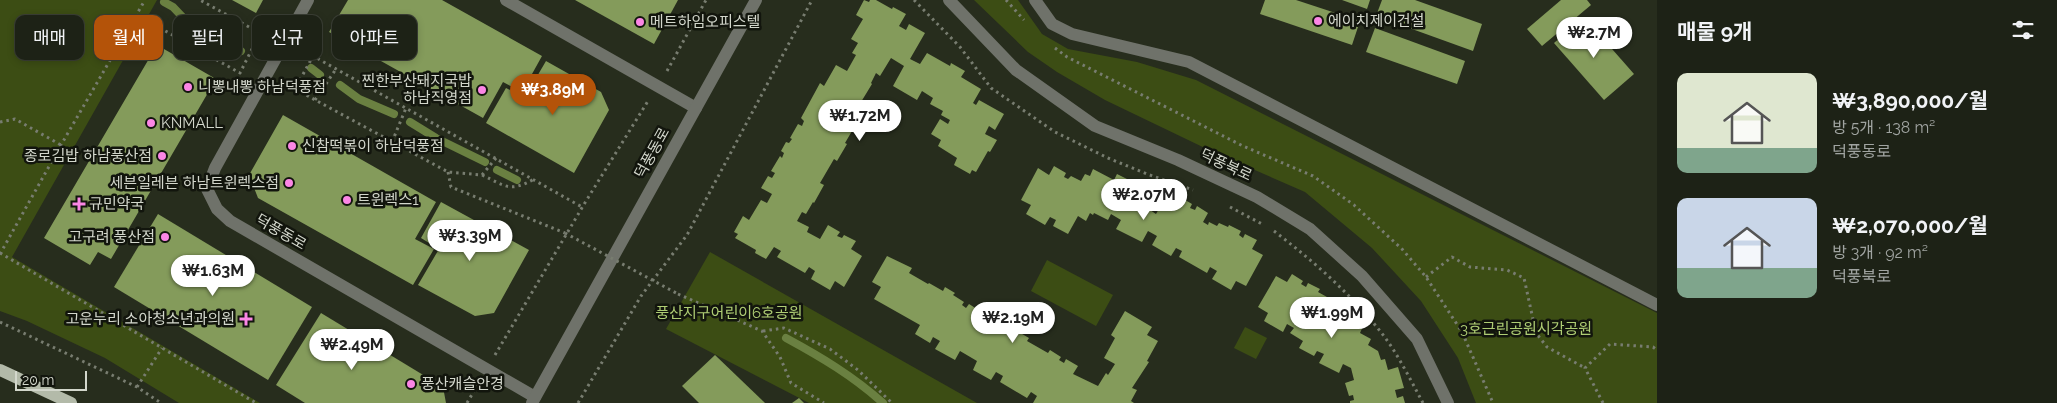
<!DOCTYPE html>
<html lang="ko">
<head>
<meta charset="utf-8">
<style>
	body { margin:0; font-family:Raleway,"Noto Sans KR",sans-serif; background:#2a2f23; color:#f1f3f6; height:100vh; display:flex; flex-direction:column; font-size:19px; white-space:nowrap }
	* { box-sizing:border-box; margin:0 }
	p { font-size:16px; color:#a0a4a1 }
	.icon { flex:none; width:28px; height:28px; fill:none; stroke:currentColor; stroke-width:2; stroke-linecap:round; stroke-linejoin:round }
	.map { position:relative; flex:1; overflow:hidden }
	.drawer { display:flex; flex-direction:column; background:#1d2216; width:400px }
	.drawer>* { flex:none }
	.hud { position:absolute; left:15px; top:15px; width:475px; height:45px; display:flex; gap:10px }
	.scale { position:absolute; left:15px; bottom:12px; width:72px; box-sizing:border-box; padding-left:5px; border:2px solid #d3d7cc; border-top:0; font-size:14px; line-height:18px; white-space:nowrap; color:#d3d7cc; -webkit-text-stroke:4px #12150d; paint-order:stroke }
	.price { position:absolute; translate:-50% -42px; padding:0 11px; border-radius:18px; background:#fff; color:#222; font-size:16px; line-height:32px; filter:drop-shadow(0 1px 2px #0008) }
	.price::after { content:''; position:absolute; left:50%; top:30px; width:15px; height:11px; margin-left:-8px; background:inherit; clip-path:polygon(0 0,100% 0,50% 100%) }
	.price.current { background:#b45309; color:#fff }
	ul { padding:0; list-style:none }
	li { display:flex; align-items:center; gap:15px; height:125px; padding:0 20px }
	li span { display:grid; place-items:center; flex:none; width:140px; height:100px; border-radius:10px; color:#555 }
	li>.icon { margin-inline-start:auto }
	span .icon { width:60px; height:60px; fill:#fffc; stroke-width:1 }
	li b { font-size:21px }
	h2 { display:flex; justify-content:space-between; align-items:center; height:60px; padding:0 20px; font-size:21px }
	.chip { padding:0 18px; border-radius:10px; background:#1d2216; box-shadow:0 2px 8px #0003,0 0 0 1px #3b3f35; font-size:18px; line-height:45px }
	.chip.current { background:#b45309; color:#fff }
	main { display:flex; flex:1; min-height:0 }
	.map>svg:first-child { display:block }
	.green { fill:#3c4d14 }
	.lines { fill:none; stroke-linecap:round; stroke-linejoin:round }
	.stream { stroke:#6a8041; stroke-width:8 }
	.building { fill:#849b5b }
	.path { stroke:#787d70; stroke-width:3; stroke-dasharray:2.5 4; stroke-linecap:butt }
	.minor { stroke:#6f726a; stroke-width:12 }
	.major { stroke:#b3baa9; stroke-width:12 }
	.path-bridge { stroke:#787d70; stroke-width:3; stroke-dasharray:2.5 4; stroke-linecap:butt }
	.poi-dot { fill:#fb86e5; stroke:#12150d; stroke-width:2 }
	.labels { text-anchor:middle; stroke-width:5; stroke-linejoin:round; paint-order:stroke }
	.poi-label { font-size:15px; fill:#d3d7cc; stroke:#12150d; text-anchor:start }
	.street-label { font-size:15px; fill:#d3d7cc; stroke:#12150d }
	.park-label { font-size:15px; fill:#afce74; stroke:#12150d }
</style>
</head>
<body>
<main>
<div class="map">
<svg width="1657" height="403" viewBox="0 0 1657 403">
	<rect width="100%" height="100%" fill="#272d1d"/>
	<g class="green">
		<path d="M0 0H157L12 257 260 403H179L105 358 27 321 0 311Z"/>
		<path d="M974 0H1018L1042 34 1068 49 1137 62 1196 80 1657 313V403H1476L1458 358 1421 301 1372 248 1305 192 1209 150 1105 100 1057 72 1028 52Z"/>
		<path d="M710 252 977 403H809L666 329Z"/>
		<path d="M1047 260 1113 295 1096 326 1031 291Z"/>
		<path d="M1245 327 1267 338 1256 359 1234 348Z"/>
	</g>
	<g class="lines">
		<g class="stream">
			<path d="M164 2 173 7 192 27 211 34 241 51"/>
			<path d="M311 68 320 75"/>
			<path d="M340 85 359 99 394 114"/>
			<path d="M410 122 436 138 485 162"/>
			<path d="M497 170 517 180"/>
			<path d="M786 338C821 357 853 376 883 403"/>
		</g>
	</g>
	<g class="building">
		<path d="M232 0H263L256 13Z"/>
		<path d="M348 0H442L542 56 522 92 503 82 483 118 329 32Z"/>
		<path d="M575 0H678L654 44Z"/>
		<path d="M864 0 869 2 870 0H876L892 9 893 7 906 14 899 26 906 30 909 24 925 33 910 59 920 64 927 53 950 66 951 63 965 71 961 77 981 89 973 103 976 105 979 100 1004 114 995 130 989 126 985 134 997 140 990 152 988 151 976 172 972 170 970 174 954 165 957 158 938 146 941 140 931 134 940 119 948 124 950 120 941 115 943 111 930 104 933 98 922 91 917 100 893 86 904 66 891 58 880 76 876 73 871 83 872 84 850 120 838 114 834 121 852 131 845 143 847 144 837 161 834 159 820 183 824 185 814 203 813 202 806 214 802 212 797 221 809 227 807 232 820 239 828 225 840 232 837 236 842 238 844 235 856 241 851 249 862 256 844 287 835 281 830 290 811 279 815 271 809 267 805 273 777 257 781 251 774 247 766 259 755 253 756 250 735 238 738 234 734 232 743 216 749 220 761 200 767 203 772 194 761 188 768 176 772 178 775 173 771 171 780 156 782 158 784 153 781 151 786 142 789 143 792 139 790 138 798 124 802 126 804 121 801 118 820 83 824 86 836 65 847 71 856 55 852 53 858 43 851 39 863 19 856 15Z"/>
		<path d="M1265 0H1296L1360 21 1352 45 1260 14Z"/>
		<path d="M1342 0H1370L1367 9Z"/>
		<path d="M1382 0H1415L1482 24 1473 51 1376 16Z"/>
		<path d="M1561 0H1587L1591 5 1542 46 1527 29Z"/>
		<path d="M1584 17 1634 74 1604 100 1554 43Z"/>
		<path d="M1375 28 1465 61 1457 84 1366 52Z"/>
		<path d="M157 45 216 79 111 259 98 252 90 265 44 238Z"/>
		<path d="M546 61 601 92 609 110 574 173 486 123 506 88 525 97Z"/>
		<path d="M283 115 436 202 415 239 434 249 413 285 258 198 249 175Z"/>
		<path d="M1054 166 1066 173 1064 177 1068 179 1071 176 1081 181 1085 174 1090 176 1093 169 1114 180 1117 174 1131 181 1129 184 1153 197 1147 208 1156 214 1164 200 1176 206 1180 197 1192 204 1190 208 1195 210 1197 206 1208 213 1203 222 1208 225 1209 222 1217 226 1219 223 1228 227 1229 225 1241 231 1239 235 1243 238 1245 234 1257 240 1252 249 1263 255 1246 286 1236 281 1231 290 1212 279 1217 271 1210 267 1207 273 1179 257 1182 251 1176 248 1171 256 1152 245 1157 236 1148 231 1142 242 1116 229 1121 220 1111 214 1108 220 1094 213 1093 215 1090 213 1086 221 1078 216 1068 234 1053 226 1056 220 1050 217 1045 225 1026 214 1031 205 1021 200 1038 168 1049 175Z"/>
		<path d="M441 202 529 250 494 313 475 316 418 285 439 249 421 238Z"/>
		<path d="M158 214 312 307 268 380 114 287Z"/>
		<path d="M887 256 912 268 909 273 928 284 929 283 943 291 945 287 955 293 953 295 964 302 962 305 966 308 969 304 980 311 976 319 996 331 1001 322 1013 329 1010 333 1015 335 1017 331 1029 338 1027 341 1048 353 1050 350 1061 357 1059 360 1064 363 1066 359 1078 366 1073 374 1098 386 1106 373 1108 375 1115 364 1104 358 1115 338 1111 335 1125 311 1152 327 1147 335 1158 341 1147 361 1149 362 1132 388 1137 390 1131 401 1134 403H1033L1037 396 1031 392 1027 398 1000 382 1003 376 996 372 991 380 973 370 977 361 960 351 955 360 935 349 940 341 933 337 930 343 915 334 920 325 874 299 881 287 872 282Z"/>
		<path d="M1292 274 1303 281 1301 284 1306 287 1308 283 1320 289 1318 292 1327 297 1325 301 1333 305 1331 308 1335 311 1336 309 1348 315 1346 319 1351 321 1353 318 1364 324 1360 333 1371 339 1368 345 1378 351 1381 360 1385 359 1388 370 1398 367 1404 388 1395 390 1397 398 1403 396 1405 403H1350V401L1354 400 1353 395 1349 396 1345 383 1354 380 1351 368 1343 364 1339 373 1319 363 1324 354 1317 351 1314 356 1299 348 1303 341 1290 333 1294 328 1287 324 1283 332 1264 321 1268 313 1258 307 1276 276 1287 282Z"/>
		<path d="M321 313 443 387 446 403H305L276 385Z"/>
		<path d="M715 355 765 403H699L682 386Z"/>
		<path d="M799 398 804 403H792Z"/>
	</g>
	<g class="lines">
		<g class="path">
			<path d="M914 0 960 47 991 88 1055 132 1108 158 1147 174 1193 190"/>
			<path d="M1006 0 1024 20"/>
			<path d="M137 15 240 73 260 33 200 0"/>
			<path d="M1055 48 1067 57 1243 146 1313 176 1354 205 1402 249 1426 277 1462 332 1493 403"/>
			<path d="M667 71 706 0"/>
			<path d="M315 100 336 69"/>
			<path d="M0 122 15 119 61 145"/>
			<path d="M392 142 406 108"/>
			<path d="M496 158 482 175 448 172 295 89 313 56 582 207"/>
			<path d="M448 172 451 187 565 233"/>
			<path d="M482 175C506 186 509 193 534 179"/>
			<path d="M1230 207 1262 224"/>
			<path d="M1274 231C1313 261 1349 292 1380 331 1397 352 1410 379 1423 403"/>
			<path d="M0 253 256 403"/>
			<path d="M0 254 61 145 145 0"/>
			<path d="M1426 277 1452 257 1470 267 1507 270 1524 278 1536 333 1547 347 1585 368"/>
			<path d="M678 294 762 331 780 357 791 383 824 403"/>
			<path d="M0 322 137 387 161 403"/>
			<path d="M763 331 784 328 830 349 858 370 892 403"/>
			<path d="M495 355 586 201 648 101"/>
			<path d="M137 387 162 348"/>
			<path d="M467 403 478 384"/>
			<path d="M578 403 641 296 687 235 812 0"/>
			<path d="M1603 403 1585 368 1610 344 1653 347 1657 350"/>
		</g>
		<g class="minor">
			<path d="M308 0 215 168 207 189 217 209 230 221 535 397"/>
			<path d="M506 0 696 108"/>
			<path d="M949 0 1016 70 1095 126 1178 160 1257 197 1310 229 1362 276 1417 339 1448 403"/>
			<path d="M1035 0 1052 24 1072 34 1189 62 1657 305"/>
			<path d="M532 403 756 0"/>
		</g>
		<path class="major" d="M0 370 71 403"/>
		<path class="path-bridge" d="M565 233 678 294"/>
	</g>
	<g class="poi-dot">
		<circle cx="1318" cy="21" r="5"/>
		<circle cx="640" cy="22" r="5"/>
		<circle cx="188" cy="87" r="5"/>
		<circle cx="482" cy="90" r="5"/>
		<circle cx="151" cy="123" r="5"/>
		<circle cx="292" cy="146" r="5"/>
		<circle cx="162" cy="156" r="5"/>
		<circle cx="289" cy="183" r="5"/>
		<circle cx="347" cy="200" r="5"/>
		<path d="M76.5 196.5h5v5h5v5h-5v5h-5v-5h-5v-5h5z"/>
		<circle cx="165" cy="237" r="5"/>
		<path d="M243.5 311.5h5v5h5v5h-5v5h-5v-5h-5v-5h5z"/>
		<circle cx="411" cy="384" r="5"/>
	</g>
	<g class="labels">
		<g class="poi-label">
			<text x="1328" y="26">에이치제이건설</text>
			<text x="650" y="27">메트하임오피스텔</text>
			<text x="472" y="86" text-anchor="end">찐한부산돼지국밥<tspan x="472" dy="17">하남직영점</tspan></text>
			<text x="198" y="92">니뽕내뽕 하남덕풍점</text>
			<text x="161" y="128">KNMALL</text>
			<text x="302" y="151">신참떡볶이 하남덕풍점</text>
			<text x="152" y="161" text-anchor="end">종로김밥 하남풍산점</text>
			<text x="279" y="188" text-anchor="end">세븐일레븐 하남트윈렉스점</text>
			<text x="357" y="205">트윈렉스1</text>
			<text x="89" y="209">규민약국</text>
			<text x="155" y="242" text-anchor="end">고구려 풍산점</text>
			<text x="235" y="324" text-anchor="end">고운누리 소아청소년과의원</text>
			<text x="421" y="389">풍산캐슬안경</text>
		</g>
		<g class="street-label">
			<text transform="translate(652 153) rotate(-61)" y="5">덕풍동로</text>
			<text transform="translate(1226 165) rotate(25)" y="5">덕풍북로</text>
			<text transform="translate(281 232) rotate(30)" y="5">덕풍동로</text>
		</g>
		<g class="park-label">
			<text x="729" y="318">풍산지구어린이6호공원</text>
			<text x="1526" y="334">3호근린공원시각공원</text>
		</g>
	</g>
</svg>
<div class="scale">20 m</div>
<b class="price" style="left:1594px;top:59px">₩2.7M</b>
<b class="price current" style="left:553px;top:116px">₩3.89M</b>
<b class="price" style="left:860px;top:142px">₩1.72M</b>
<b class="price" style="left:1144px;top:221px">₩2.07M</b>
<b class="price" style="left:470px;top:262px">₩3.39M</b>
<b class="price" style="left:213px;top:297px">₩1.63M</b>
<b class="price" style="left:1332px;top:339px">₩1.99M</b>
<b class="price" style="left:1013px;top:344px">₩2.19M</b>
<b class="price" style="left:352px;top:371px">₩2.49M</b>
<div class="hud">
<a class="chip">매매</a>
<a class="chip current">월세</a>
<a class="chip">필터</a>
<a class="chip">신규</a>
<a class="chip">아파트</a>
</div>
</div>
<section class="drawer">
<h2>매물 9개<svg class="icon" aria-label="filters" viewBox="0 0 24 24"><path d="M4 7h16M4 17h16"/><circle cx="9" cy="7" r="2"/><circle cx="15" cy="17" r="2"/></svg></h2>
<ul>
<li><span style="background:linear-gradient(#dfe7d0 75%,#7fa58c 0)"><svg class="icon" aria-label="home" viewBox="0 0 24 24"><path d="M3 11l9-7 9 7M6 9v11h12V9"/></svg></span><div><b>₩3,890,000/월</b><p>방 5개 · 138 m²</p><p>덕풍동로</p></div></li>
<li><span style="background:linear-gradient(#c9d6e8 70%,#7fa58c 0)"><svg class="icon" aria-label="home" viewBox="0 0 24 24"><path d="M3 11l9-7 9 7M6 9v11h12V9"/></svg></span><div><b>₩2,070,000/월</b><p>방 3개 · 92 m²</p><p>덕풍북로</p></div></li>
</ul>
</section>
</main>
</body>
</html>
